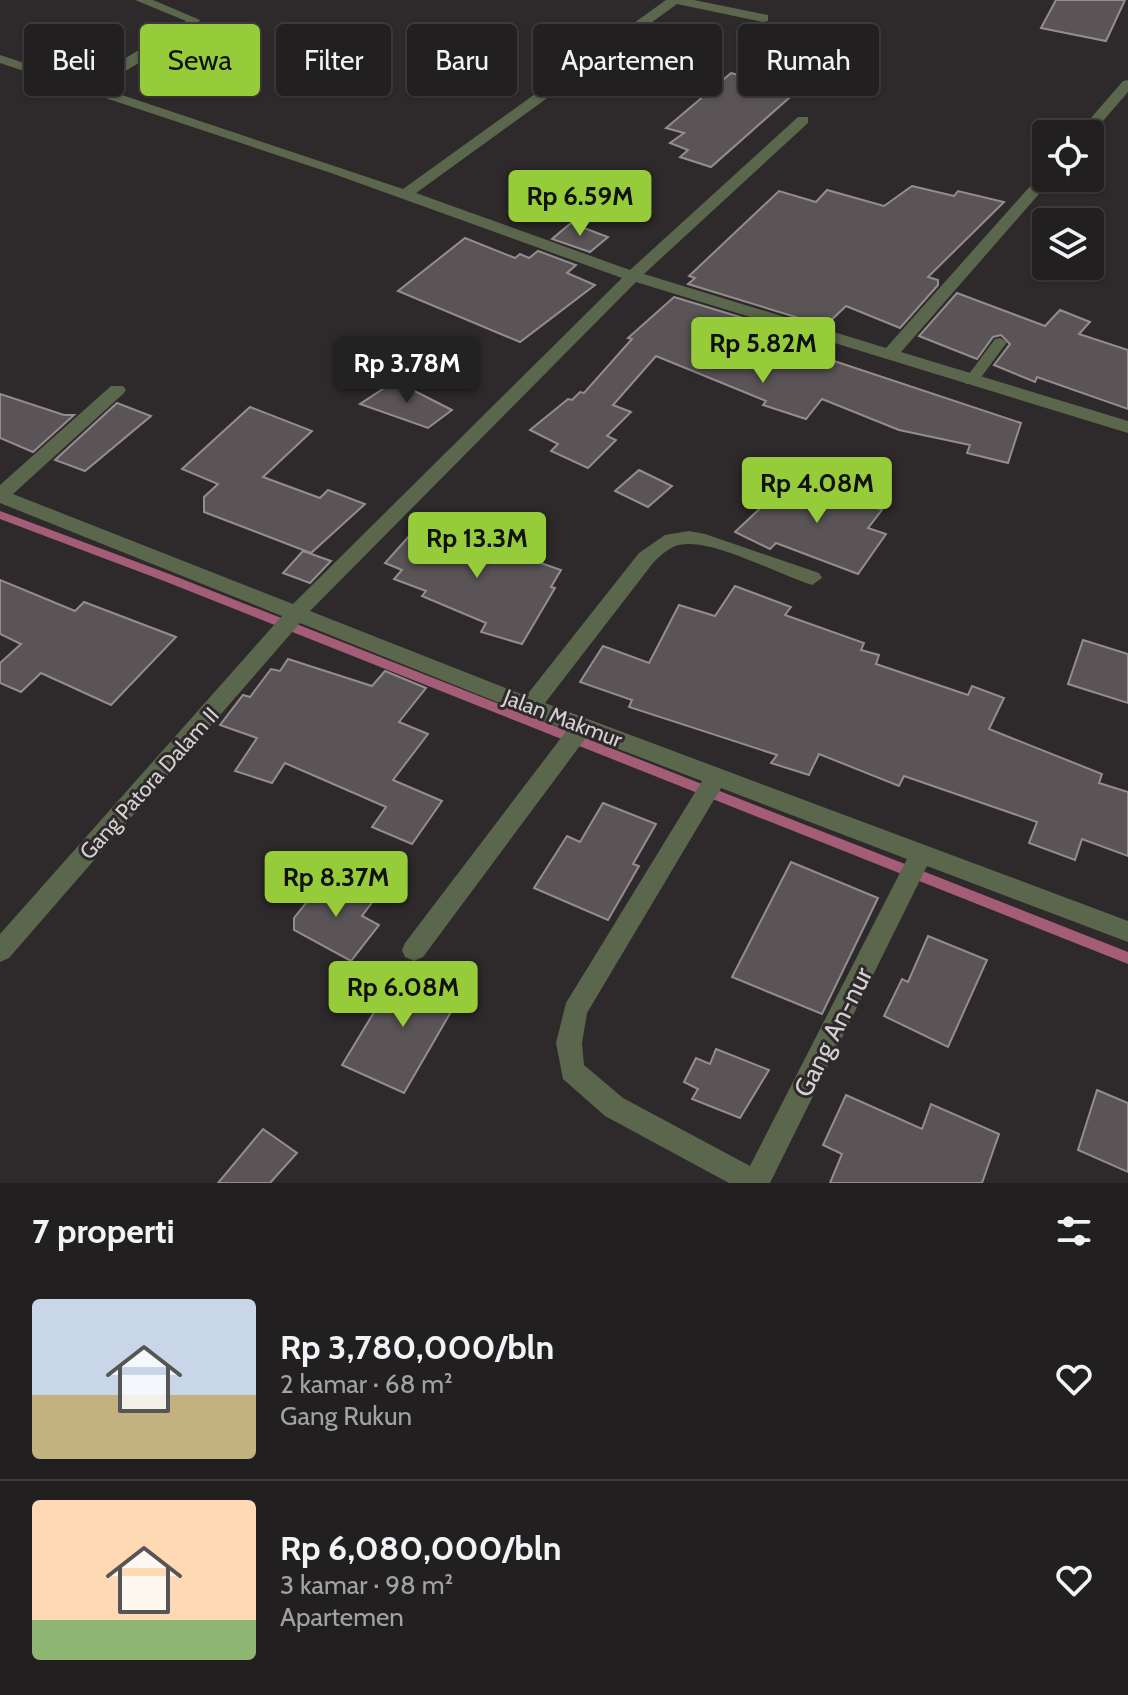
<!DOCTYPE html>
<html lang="id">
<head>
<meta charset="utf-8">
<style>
	body { margin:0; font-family:Cabin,sans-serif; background:#2a2729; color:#f1f3f6; height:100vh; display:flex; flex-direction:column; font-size:30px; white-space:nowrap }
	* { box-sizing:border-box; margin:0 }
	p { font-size:26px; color:#a2a2a5 }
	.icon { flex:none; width:44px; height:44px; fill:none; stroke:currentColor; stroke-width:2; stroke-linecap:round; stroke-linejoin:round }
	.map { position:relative; height:1183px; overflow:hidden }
	.panel { display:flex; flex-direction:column; background:#221f20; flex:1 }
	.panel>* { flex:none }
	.top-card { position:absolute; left:24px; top:24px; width:1080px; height:72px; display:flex; gap:16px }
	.tools { position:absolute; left:1032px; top:120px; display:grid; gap:16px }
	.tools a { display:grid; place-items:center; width:72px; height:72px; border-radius:8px; background:#221f20; box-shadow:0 2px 6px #0004,0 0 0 2px #3f3d3e; font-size:40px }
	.price { position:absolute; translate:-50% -68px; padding:0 18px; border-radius:8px; background:#96cc39; color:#111; font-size:26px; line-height:52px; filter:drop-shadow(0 2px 4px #0008) }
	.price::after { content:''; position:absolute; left:50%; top:48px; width:24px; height:18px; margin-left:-12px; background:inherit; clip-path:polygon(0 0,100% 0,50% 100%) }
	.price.selected { background:#222; color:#fff }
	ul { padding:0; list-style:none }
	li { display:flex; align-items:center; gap:24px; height:200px; padding:0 32px }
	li+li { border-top:2px solid #3f3d3e }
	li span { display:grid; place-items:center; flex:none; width:224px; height:160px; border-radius:8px; color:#555 }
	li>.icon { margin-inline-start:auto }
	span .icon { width:96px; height:96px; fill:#fffc; stroke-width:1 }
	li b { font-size:34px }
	h2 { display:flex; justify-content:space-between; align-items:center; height:96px; padding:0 32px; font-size:34px }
	.tag { padding:0 28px; border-radius:8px; background:#221f20; box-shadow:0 2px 6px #0004,0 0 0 2px #3f3d3e; font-size:28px; line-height:72px }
	.tag.selected { background:#96cc39; color:#111 }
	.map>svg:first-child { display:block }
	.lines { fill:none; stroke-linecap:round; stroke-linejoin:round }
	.stream { fill:#a45c77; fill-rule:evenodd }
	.building { fill:#5a5456; stroke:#948d8f; stroke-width:2 }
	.lane { fill:#5b674c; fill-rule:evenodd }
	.street { fill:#5b674c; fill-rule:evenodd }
	.labels { text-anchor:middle; stroke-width:6; stroke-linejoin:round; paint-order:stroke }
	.street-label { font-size:22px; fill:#d5d1d2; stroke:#2e292a }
	.near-street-label { font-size:26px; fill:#d5d1d2; stroke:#2e292a }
</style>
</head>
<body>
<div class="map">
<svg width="1128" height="1183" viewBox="0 0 1128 1183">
	<rect width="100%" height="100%" fill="#2e292a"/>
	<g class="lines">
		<path class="stream" d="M0 511 172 575 1128 952V964L164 581 0 519Z"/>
	</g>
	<g class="building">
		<path d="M1056 0H1125L1106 41 1041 28Z"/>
		<path d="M731 73 797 91 711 167 680 157 688 150 670 143 684 133 666 128Z"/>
		<path d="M912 186 954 196 958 191 1004 202 928 277 938 280V285L900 328 846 306 825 326 688 284 695 278 689 276 779 191 816 202 827 190 884 206Z"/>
		<path d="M571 223 608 237 590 252 552 239Z"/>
		<path d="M465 238 515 258 520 254 529 258 538 251 576 265 567 273 595 285 520 342 398 291Z"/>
		<path d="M957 293 1045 326 1060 310 1090 322 1079 334 1128 350V409L1037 377 1035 382 994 365 1010 344 1001 335 993 337 977 359 919 336Z"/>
		<path d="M674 297 812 339 801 350 1021 423 1008 463 967 453 970 445 899 430 822 399 806 419 763 405 766 401 656 356 613 405 631 412 607 436 616 440 588 468 551 451 558 444 530 430 568 399 572 400 580 392 584 393 632 339 628 338Z"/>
		<path d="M395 381 452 410 428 428 360 404Z"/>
		<path d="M0 394 64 415H74L33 452 0 438Z"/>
		<path d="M117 403 151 416 85 471 55 460Z"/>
		<path d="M250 407 312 431 263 477 320 498 328 490 365 504 311 553 204 512V497L218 484 182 469Z"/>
		<path d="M639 470 672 486 648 507 615 491Z"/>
		<path d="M796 475 882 510 868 528 886 534 858 574 776 543 770 549 735 532 771 498 775 500Z"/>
		<path d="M419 525 435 531 438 527 561 570 551 587 555 588 522 644 481 632 486 623 422 596 426 591 394 579 402 570 385 563Z"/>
		<path d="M303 551 331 561 310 583 283 573Z"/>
		<path d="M0 580 75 611 84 602 176 637 111 705 41 673 21 692 0 683V663L21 644 0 634Z"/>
		<path d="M735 586 791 607 785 615 864 643 861 650 879 655 876 664 968 695 972 686 1004 698 989 729 1102 774 1099 783 1128 792V856L1082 839 1075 860 1029 843 1037 822 904 776 899 786 819 754 809 775 771 763 777 755 629 707 632 700 580 682 603 646 649 663 679 605 715 616Z"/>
		<path d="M1083 640 1128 654V703L1068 684Z"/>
		<path d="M288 659 372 686 385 671 426 688 399 722 428 734 393 780 442 801 412 844 372 827 386 807 285 763 272 783 235 771 257 738 220 725 243 695 250 697 271 669 280 671Z"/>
		<path d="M603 803 656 824 633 864 639 866 608 920 534 888 567 836 580 842Z"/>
		<path d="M791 862 878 898 822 1014 732 977Z"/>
		<path d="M326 878 373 901 362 916 379 925 351 961 294 930V918Z"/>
		<path d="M928 936 987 960 948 1047 884 1016 902 979 908 982Z"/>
		<path d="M402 966 463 991 404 1093 342 1065Z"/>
		<path d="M716 1049 769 1070 740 1118 692 1099 698 1089 684 1082 696 1058 710 1064Z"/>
		<path d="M1097 1090 1128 1103V1172L1078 1150Z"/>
		<path d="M846 1095 922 1129 931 1104 999 1134 982 1183H830L842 1154 823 1145Z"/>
		<path d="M263 1129 297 1153 270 1183H218Z"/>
	</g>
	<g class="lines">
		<g class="lane">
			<path d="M536 40H544L648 76 639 78 536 44Z"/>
			<path d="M1000 338 1007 342 1005 345 976 384H966L964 381 966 378 995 339Z"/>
		</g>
		<g class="street">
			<path d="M135 0H153L200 20 190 33 98 87 403 189 666 0H694L768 15V21L763 22 677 4 416 193 630 270 798 117H808V123L644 274 886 348 1041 174 1046 173V178H1053L901 352 1128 421V433L636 282 310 611 526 696 639 553 665 535 689 531 705 534 819 573 822 578 812 585C779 575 711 537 679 545 669 547 660 556 653 563L545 703 1128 921V942L927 866 770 1183H729L605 1116 563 1079 556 1043 566 1003 702 781 587 737 585 739 423 957 414 961 405 957 402 950 405 943 567 730 300 623 9 958 0 962V934L282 616 0 503V485L111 386H123L126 390 123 394 13 494 293 604 622 278 331 173 0 63V55L85 83 186 21ZM721 788 907 859 750 1166 623 1098 584 1065 582 1043 587 1013Z"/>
			<path d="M1128 80V92L1090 136 1077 134 1123 81Z"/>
		</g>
	</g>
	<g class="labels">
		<g class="street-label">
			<text transform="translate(563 718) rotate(21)" y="8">Jalan Makmur</text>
			<text transform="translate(149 783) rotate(-48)" y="8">Gang Patora Dalam II</text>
		</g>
		<g class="near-street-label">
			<text transform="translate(833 1032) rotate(-63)" y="9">Gang An-nur</text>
		</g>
	</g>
</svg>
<div class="tools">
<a><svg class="icon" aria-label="locate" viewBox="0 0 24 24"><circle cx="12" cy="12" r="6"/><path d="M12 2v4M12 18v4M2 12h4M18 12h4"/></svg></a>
<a><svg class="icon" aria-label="layers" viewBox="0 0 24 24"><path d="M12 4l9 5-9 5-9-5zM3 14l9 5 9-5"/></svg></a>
</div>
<b class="price" style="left:580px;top:238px">Rp 6.59M</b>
<b class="price" style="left:763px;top:385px">Rp 5.82M</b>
<b class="price selected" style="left:407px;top:405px">Rp 3.78M</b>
<b class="price" style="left:817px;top:525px">Rp 4.08M</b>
<b class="price" style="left:477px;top:580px">Rp 13.3M</b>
<b class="price" style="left:336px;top:919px">Rp 8.37M</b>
<b class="price" style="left:403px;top:1029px">Rp 6.08M</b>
<div class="top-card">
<a class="tag">Beli</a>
<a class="tag selected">Sewa</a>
<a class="tag">Filter</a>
<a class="tag">Baru</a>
<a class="tag">Apartemen</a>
<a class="tag">Rumah</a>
</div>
</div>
<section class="panel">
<h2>7 properti<svg class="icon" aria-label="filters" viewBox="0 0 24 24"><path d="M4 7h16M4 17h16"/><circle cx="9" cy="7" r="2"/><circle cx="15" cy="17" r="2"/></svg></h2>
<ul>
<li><span style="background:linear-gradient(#c9d6e8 60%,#c2b280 0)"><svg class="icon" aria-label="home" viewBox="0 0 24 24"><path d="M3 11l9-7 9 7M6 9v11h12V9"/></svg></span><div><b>Rp 3,780,000/bln</b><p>2 kamar · 68 m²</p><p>Gang Rukun</p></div><svg class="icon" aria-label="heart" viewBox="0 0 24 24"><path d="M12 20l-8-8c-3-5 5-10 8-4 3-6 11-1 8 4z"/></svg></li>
<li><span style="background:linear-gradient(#ffd9b3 75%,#8fb573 0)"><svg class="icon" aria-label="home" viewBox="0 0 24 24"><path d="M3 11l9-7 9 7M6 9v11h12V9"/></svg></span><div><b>Rp 6,080,000/bln</b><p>3 kamar · 98 m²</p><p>Apartemen</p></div><svg class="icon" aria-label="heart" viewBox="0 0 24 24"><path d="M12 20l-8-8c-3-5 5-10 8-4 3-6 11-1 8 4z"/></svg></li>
</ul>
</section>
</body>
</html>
